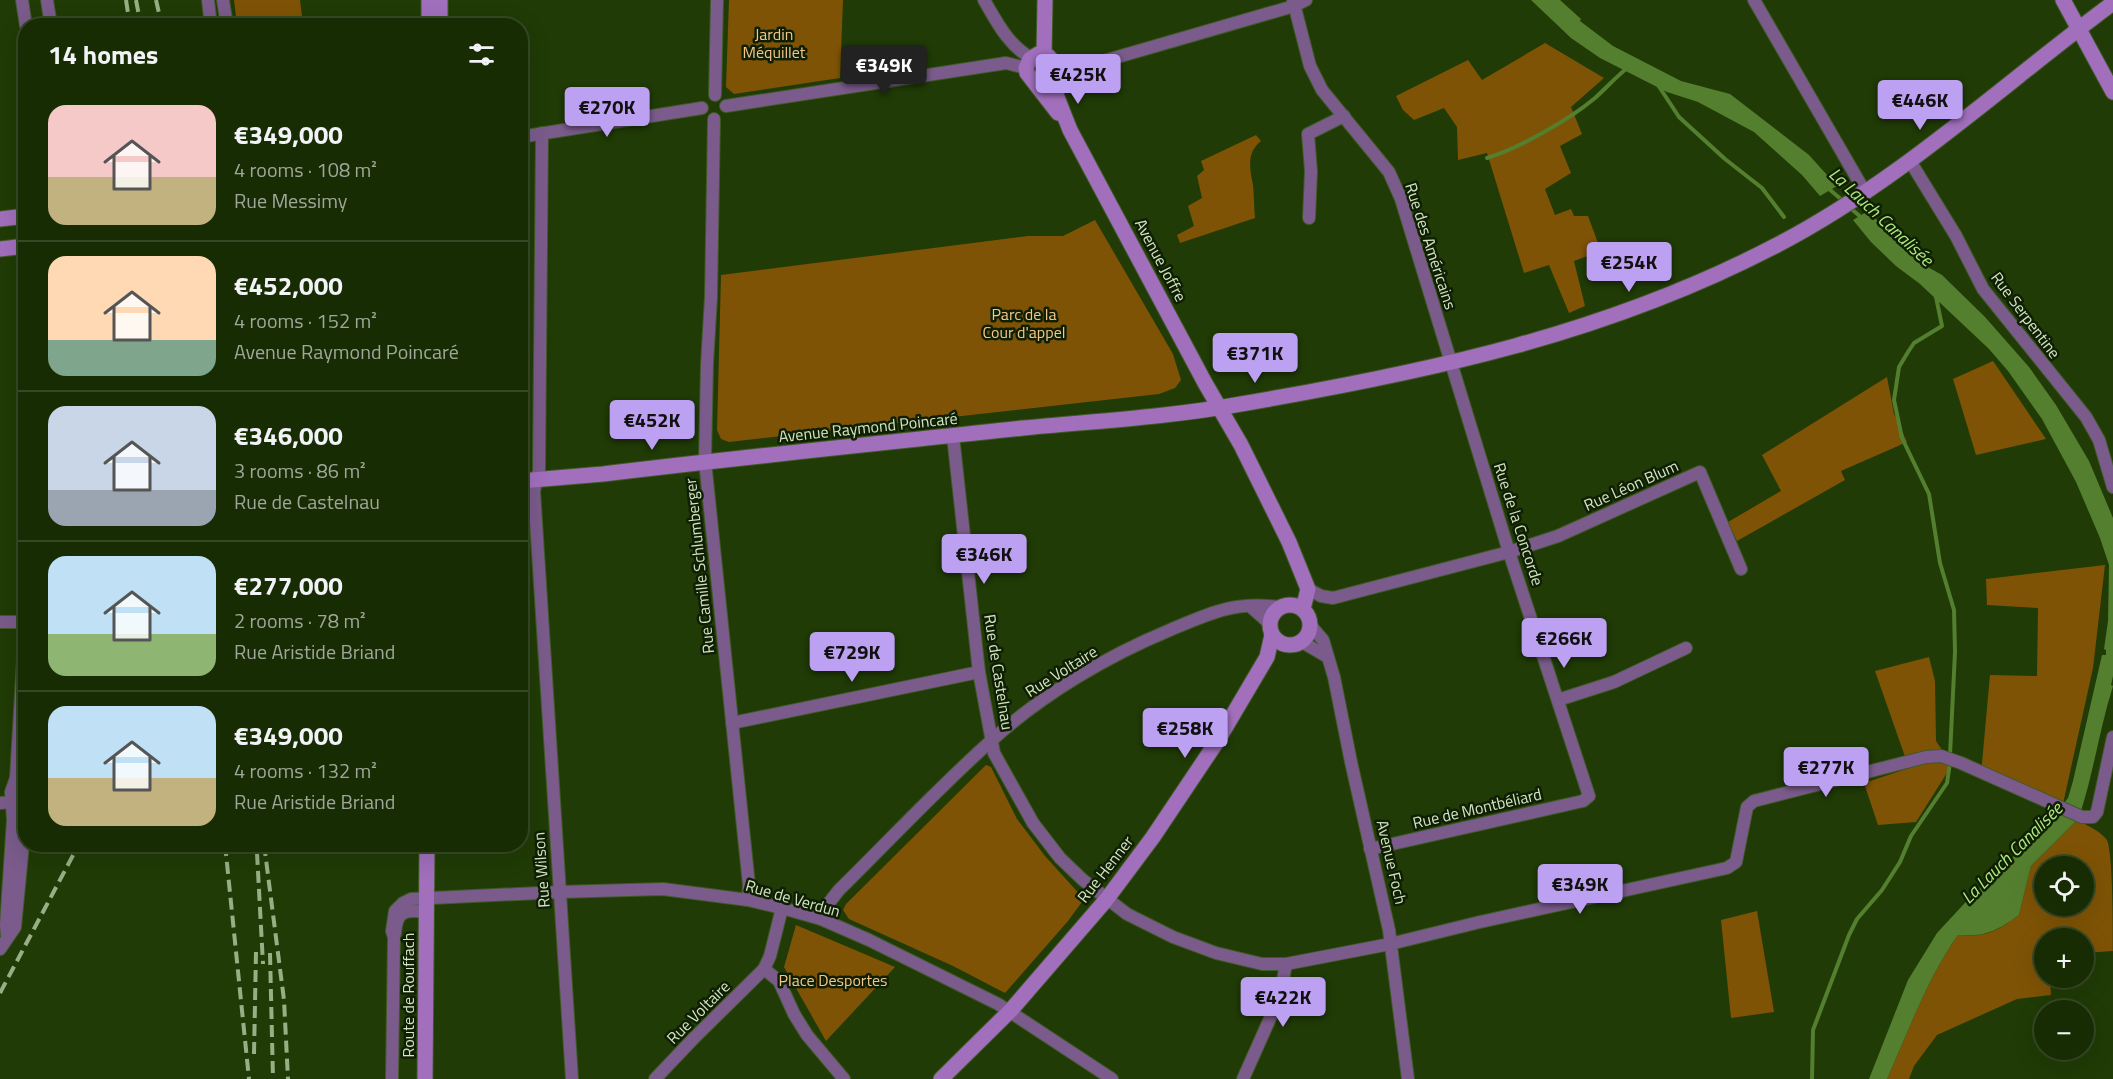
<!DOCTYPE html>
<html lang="en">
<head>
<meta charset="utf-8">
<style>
	body { margin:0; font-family:"Titillium Web",sans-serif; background:#253813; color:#f1f3f6; height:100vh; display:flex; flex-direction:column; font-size:22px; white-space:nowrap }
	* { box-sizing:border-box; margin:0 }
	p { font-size:20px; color:#9fa79a }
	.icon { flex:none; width:33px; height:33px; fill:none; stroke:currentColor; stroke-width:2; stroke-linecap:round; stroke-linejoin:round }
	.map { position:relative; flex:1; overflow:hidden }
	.details { position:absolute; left:18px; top:18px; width:510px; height:834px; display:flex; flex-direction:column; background:#182c04; border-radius:24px; box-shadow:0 6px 24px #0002,0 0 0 2px #364826 }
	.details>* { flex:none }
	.buttons { position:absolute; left:2034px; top:856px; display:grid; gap:12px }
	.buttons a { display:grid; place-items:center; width:60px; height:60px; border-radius:50%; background:#182c04; box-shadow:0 6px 24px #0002,0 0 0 2px #364826; font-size:30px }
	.price { position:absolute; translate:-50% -51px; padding:0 14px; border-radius:6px; background:#bca0f2; color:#111; font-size:20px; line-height:39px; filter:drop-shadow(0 2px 3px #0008) }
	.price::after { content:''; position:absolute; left:50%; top:36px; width:18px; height:14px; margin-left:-9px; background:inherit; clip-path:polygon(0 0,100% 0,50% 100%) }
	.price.active { background:#222; color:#fff }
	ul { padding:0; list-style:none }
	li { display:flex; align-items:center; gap:18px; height:150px; padding:0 30px }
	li+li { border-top:2px solid #364826 }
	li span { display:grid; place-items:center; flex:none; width:168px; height:120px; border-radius:18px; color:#555 }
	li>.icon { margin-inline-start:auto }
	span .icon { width:72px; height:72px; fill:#fffc; stroke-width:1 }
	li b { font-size:26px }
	h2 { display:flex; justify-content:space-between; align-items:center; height:72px; padding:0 30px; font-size:26px }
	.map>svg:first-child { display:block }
	.green { fill:#7e5305; fill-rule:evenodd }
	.water { fill:#537f2e }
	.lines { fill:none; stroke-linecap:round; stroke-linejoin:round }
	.stream { stroke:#537f2e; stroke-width:4 }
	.street-casing { stroke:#405a28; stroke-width:14 }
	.secondary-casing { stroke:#405a28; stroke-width:17 }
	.street { stroke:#7a5b8b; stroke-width:12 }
	.secondary { stroke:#a16fbc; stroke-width:15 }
	.rail { stroke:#98af86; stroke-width:4; stroke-dasharray:12 6; stroke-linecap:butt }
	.labels { text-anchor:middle; stroke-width:5; stroke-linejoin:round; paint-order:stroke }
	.park-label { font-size:16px; fill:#f4c68c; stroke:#101f04 }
	.street-label { font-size:16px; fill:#d1e6c3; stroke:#101f04 }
	.water-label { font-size:18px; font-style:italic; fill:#adeb7f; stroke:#101f04 }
</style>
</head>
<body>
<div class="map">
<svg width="2113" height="1079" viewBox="0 0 2113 1079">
	<rect width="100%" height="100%" fill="#203b06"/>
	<g class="green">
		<path d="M234 0H300L303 25H237Z"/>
		<path d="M729 0H843L840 78 734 94 726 87Z"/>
		<path d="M1545 43 1604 78 1571 107 1582 134 1560 146 1571 173 1545 189 1555 215 1571 209 1574 216H1588L1601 251 1574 261 1585 306 1569 313 1549 265 1524 273 1487 153 1458 160 1457 127 1444 108 1414 120 1403 110 1396 96 1468 60 1482 80Z"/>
		<path d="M1256 135 1261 141C1246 153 1250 168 1253 185 1254 196 1254 207 1255 218L1180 243 1177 235 1194 226 1188 206 1202 198 1197 176 1204 170 1201 161Z"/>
		<path d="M1095 220 1173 354 1181 380 1175 388 1159 394 729 442 721 439 717 430 721 275 1028 236H1063Z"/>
		<path d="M1993 361 2046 439 1976 455 1953 379Z"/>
		<path d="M1887 377 1894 414 1907 442 1841 471 1845 480 1737 541 1728 522 1781 491 1762 455Z"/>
		<path d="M2105 565 2093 668 2061 813 1981 774 1990 675 2037 676 2038 608 1987 605 1986 579Z"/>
		<path d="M1929 657 1935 681 1936 741 1952 765 1916 822 1878 825 1864 783 1909 768 1875 671Z"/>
		<path d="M986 765 991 767 1017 819 1045 856 1084 899 1068 921 1005 993 953 966 849 919 843 910 846 904Z"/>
		<path d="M2077 820C2087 825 2100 831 2107 840 2113 853 2113 931 2113 951L2084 953V939H2044V978H2050L2051 995 2017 999 1937 1035 1914 1066 1909 1079H1887C1909 1030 1927 979 1958 935 1988 937 1995 932 2019 915L2031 866ZM2044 867H2084V906H2044Z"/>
		<path d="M1757 911 1774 1012 1731 1018 1721 920Z"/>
		<path d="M796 925 895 967 826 1041 784 967Z"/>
	</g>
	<g class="water">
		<path d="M1531 0H1560L1581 19 1580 21 1613 46 1681 81 1730 94 1809 155 1837 186 1820 196 1802 175 1754 132 1698 102 1667 92 1600 58 1571 38Z"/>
		<path d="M1868 211 1902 245 1926 266 1942 275 1985 317 2029 367 2056 405 2089 461 2113 518V676L2111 685 2113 686C2100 727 2094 770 2081 811L2064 803 2068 798 2073 781 2102 655H2106V650L2104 649 2108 621 2109 565 2100 538 2076 482 2042 419 2008 371 1989 349 1920 284 1896 266 1871 242 1853 220Z"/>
		<path d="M2061 813 2077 820 2031 866 2019 915C1997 931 1986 937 1958 935 1927 979 1909 1030 1887 1079H1869L1908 980 1937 933 1975 892Z"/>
	</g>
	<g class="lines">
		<g class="stream">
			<path d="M1658 85 1679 117 1725 159 1762 188 1784 217"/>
			<path d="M1487 158C1519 148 1569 120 1595 98 1605 89 1615 78 1626 69"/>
			<path d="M1828 188 1843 201"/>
			<path d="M1848 206 1863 219"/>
			<path d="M1936 297 1942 326 1914 343 1908 352 1899 367 1894 400 1902 438 1929 494 1940 563 1954 610 1955 652 1950 755"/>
			<path d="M1812 1079 1813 1030 1849 935 1857 919 1882 890 1900 862 1911 836 1947 783 1950 763"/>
		</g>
		<g class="street-casing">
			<g id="street">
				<path d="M22 0 26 26"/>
				<path d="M47 0 51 26"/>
				<path d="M208 0 211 26"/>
				<path d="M223 0 227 26"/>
				<path d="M984 0C997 22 1008 45 1031 58"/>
				<path d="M1293 0 1310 66 1322 90 1389 172 1401 199 1509 552 1589 796 1583 801 1370 849"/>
				<path d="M1754 0 1865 192"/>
				<path d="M1055 71 1061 73 1069 71 1294 6 1306 0"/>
				<path d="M715 95 717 0"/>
				<path d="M726 106 1006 63 1026 68"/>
				<path d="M714 119 711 297 707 364 705 461 749 885 748 900"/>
				<path d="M542 133 539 471 534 491 572 1079"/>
				<path d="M520 137 702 108"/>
				<path d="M1910 161 1956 236 1983 289 2086 417 2099 440 2113 487"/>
				<path d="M1309 218 1311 171 1308 134 1344 116"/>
				<path d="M953 436 979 672 994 753 1033 823 1060 858 1083 880 1127 914 1173 937 1216 953 1262 964H1286L1390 944 1480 922 1727 868 1736 862 1747 807 1754 801 1926 757 1941 756 1961 763 2082 817H2093L2097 812 2113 737"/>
				<path d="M1308 589 1321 596 1333 598 1509 552 1558 536 1700 472 1741 569"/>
				<path d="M1251 607 1269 623"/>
				<path d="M0 622H26"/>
				<path d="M1311 626 1323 640 1334 677 1351 762 1389 930 1408 1079"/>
				<path d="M1302 642 1326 656"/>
				<path d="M1558 700 1614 682 1686 648"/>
				<path d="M732 723 979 672"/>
				<path d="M0 803 26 801"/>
				<path d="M782 908 770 956 764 969 779 981 794 1014 807 1035 844 1079"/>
				<path d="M821 919 828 904 839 890C890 840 939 787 992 740 1043 694 1107 656 1170 630 1210 613 1234 601 1279 607"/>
				<path d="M7 937 6 925 13 820 11 792 16 778 26 611"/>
				<path d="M394 937 392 931 395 911 403 903 411 899 559 892 663 889 748 900 782 908 821 919 869 940 998 1004 1112 1079"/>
				<path d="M0 949 15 927 26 813"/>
				<path d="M392 1079 394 937C396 932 395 927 397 922 400 908 416 911 427 912"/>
				<path d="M655 1079 694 1038 764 969"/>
				<path d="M1243 1079 1280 996 1286 964"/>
			</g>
		</g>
		<g class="secondary-casing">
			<g id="secondary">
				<path d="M2063 0 2113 92"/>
				<path d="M429 26V0"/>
				<path d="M440 26V0"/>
				<path d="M1044 54 1045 0"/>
				<path d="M1053 76 1057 97 1070 130 1205 383 1241 445 1289 542 1308 589 1303 609"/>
				<path d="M1035 82C1052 85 1061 68 1048 56L1038 54 1030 59 1026 68 1027 73 1058 113"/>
				<path d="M0 219 26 216"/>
				<path d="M0 249 26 246"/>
				<path d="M520 481 603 474C743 457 883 443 1023 428 1096 421 1170 417 1241 404 1428 372 1607 334 1777 245 1900 181 2002 85 2113 3"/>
				<circle cx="1290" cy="625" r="20"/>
				<path d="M425 1079 427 844"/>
				<path d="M941 1079 1011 1010 1106 900 1153 837 1218 740 1267 657 1272 635"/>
			</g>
		</g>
		<use href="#street" class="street"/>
		<use href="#secondary" class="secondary"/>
		<g class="rail">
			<path d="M126 0 130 26"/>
			<path d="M136 0 141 26"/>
			<path d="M156 0 162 26"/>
			<path d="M225 844 249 1079"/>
			<path d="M264 844 284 1000 288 1079"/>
			<path d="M257 853 263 964"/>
			<path d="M270 953 273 1079"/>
			<path d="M0 993 79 844"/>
			<path d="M254 1054 256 952"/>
		</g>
	</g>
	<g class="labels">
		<g class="park-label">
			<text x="774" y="40">Jardin<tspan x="774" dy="18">Méquillet</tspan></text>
			<text x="1024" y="320">Parc de la<tspan x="1024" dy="18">Cour d'appel</tspan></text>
			<text x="833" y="986">Place Desportes</text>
		</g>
		<g class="street-label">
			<text transform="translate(1431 246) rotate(72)" y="6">Rue des Américains</text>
			<text transform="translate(1161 260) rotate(62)" y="6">Avenue Joffre</text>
			<text transform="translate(2026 315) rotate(53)" y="6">Rue Serpentine</text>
			<text transform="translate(868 427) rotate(-6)" y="6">Avenue Raymond Poincaré</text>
			<text transform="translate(1631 485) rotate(-24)" y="6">Rue Léon Blum</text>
			<text transform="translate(1519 524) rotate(72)" y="6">Rue de la Concorde</text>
			<text transform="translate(699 566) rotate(-96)" y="6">Rue Camille Schlumberger</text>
			<text transform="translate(1061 671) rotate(-32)" y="6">Rue Voltaire</text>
			<text transform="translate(999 672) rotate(81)" y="6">Rue de Castelnau</text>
			<text transform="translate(1477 808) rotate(-13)" y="6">Rue de Montbéliard</text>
			<text transform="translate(1392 862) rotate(77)" y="6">Avenue Foch</text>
			<text transform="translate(1105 869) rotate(-52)" y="6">Rue Henner</text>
			<text transform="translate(541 870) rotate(-94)" y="6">Rue Wilson</text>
			<text transform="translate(793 898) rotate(16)" y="6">Rue de Verdun</text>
			<text transform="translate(408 995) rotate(-90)" y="6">Route de Rouffach</text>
			<text transform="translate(698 1012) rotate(-45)" y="6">Rue Voltaire</text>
		</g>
		<g class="water-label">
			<text transform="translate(1881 217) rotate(43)" y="6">La Lauch Canalisée</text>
			<text transform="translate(2012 853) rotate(-45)" y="6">La Lauch Canalisée</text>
		</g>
	</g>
</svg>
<div class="buttons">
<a><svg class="icon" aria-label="locate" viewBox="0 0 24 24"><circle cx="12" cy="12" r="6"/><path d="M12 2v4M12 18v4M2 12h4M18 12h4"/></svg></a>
<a>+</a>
<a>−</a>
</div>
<b class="price active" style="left:884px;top:96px">€349K</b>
<b class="price" style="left:1078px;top:105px">€425K</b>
<b class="price" style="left:1920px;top:131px">€446K</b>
<b class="price" style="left:607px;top:138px">€270K</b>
<b class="price" style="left:1629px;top:293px">€254K</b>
<b class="price" style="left:1255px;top:384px">€371K</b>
<b class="price" style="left:652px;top:451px">€452K</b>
<b class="price" style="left:984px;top:585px">€346K</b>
<b class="price" style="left:1564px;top:669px">€266K</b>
<b class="price" style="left:852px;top:683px">€729K</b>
<b class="price" style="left:1185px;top:759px">€258K</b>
<b class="price" style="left:1826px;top:798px">€277K</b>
<b class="price" style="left:1580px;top:915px">€349K</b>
<b class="price" style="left:1283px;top:1028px">€422K</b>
<section class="details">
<h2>14 homes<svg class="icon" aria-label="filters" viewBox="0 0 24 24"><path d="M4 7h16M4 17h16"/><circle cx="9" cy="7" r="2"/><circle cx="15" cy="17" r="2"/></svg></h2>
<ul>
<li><span style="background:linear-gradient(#f6c9c9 60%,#c2b280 0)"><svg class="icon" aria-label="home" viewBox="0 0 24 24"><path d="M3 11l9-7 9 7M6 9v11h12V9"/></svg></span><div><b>€349,000</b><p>4 rooms · 108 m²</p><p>Rue Messimy</p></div></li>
<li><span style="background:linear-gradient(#ffd9b3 70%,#7fa58c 0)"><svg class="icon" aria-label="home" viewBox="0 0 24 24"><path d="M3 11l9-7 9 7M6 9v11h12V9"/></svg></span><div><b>€452,000</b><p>4 rooms · 152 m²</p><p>Avenue Raymond Poincaré</p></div></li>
<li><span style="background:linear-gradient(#c9d6e8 70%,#9aa5b1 0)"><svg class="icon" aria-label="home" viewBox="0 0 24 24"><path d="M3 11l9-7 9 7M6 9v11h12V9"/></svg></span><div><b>€346,000</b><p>3 rooms · 86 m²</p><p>Rue de Castelnau</p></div></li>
<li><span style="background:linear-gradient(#bfe0f5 65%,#8fb573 0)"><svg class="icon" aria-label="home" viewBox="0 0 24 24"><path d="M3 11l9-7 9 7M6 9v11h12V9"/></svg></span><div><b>€277,000</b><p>2 rooms · 78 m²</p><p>Rue Aristide Briand</p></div></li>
<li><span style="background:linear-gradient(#bfe0f5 60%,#c2b280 0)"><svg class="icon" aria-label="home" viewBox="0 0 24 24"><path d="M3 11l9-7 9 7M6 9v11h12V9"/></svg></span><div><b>€349,000</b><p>4 rooms · 132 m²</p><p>Rue Aristide Briand</p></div></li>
</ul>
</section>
</div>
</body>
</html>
